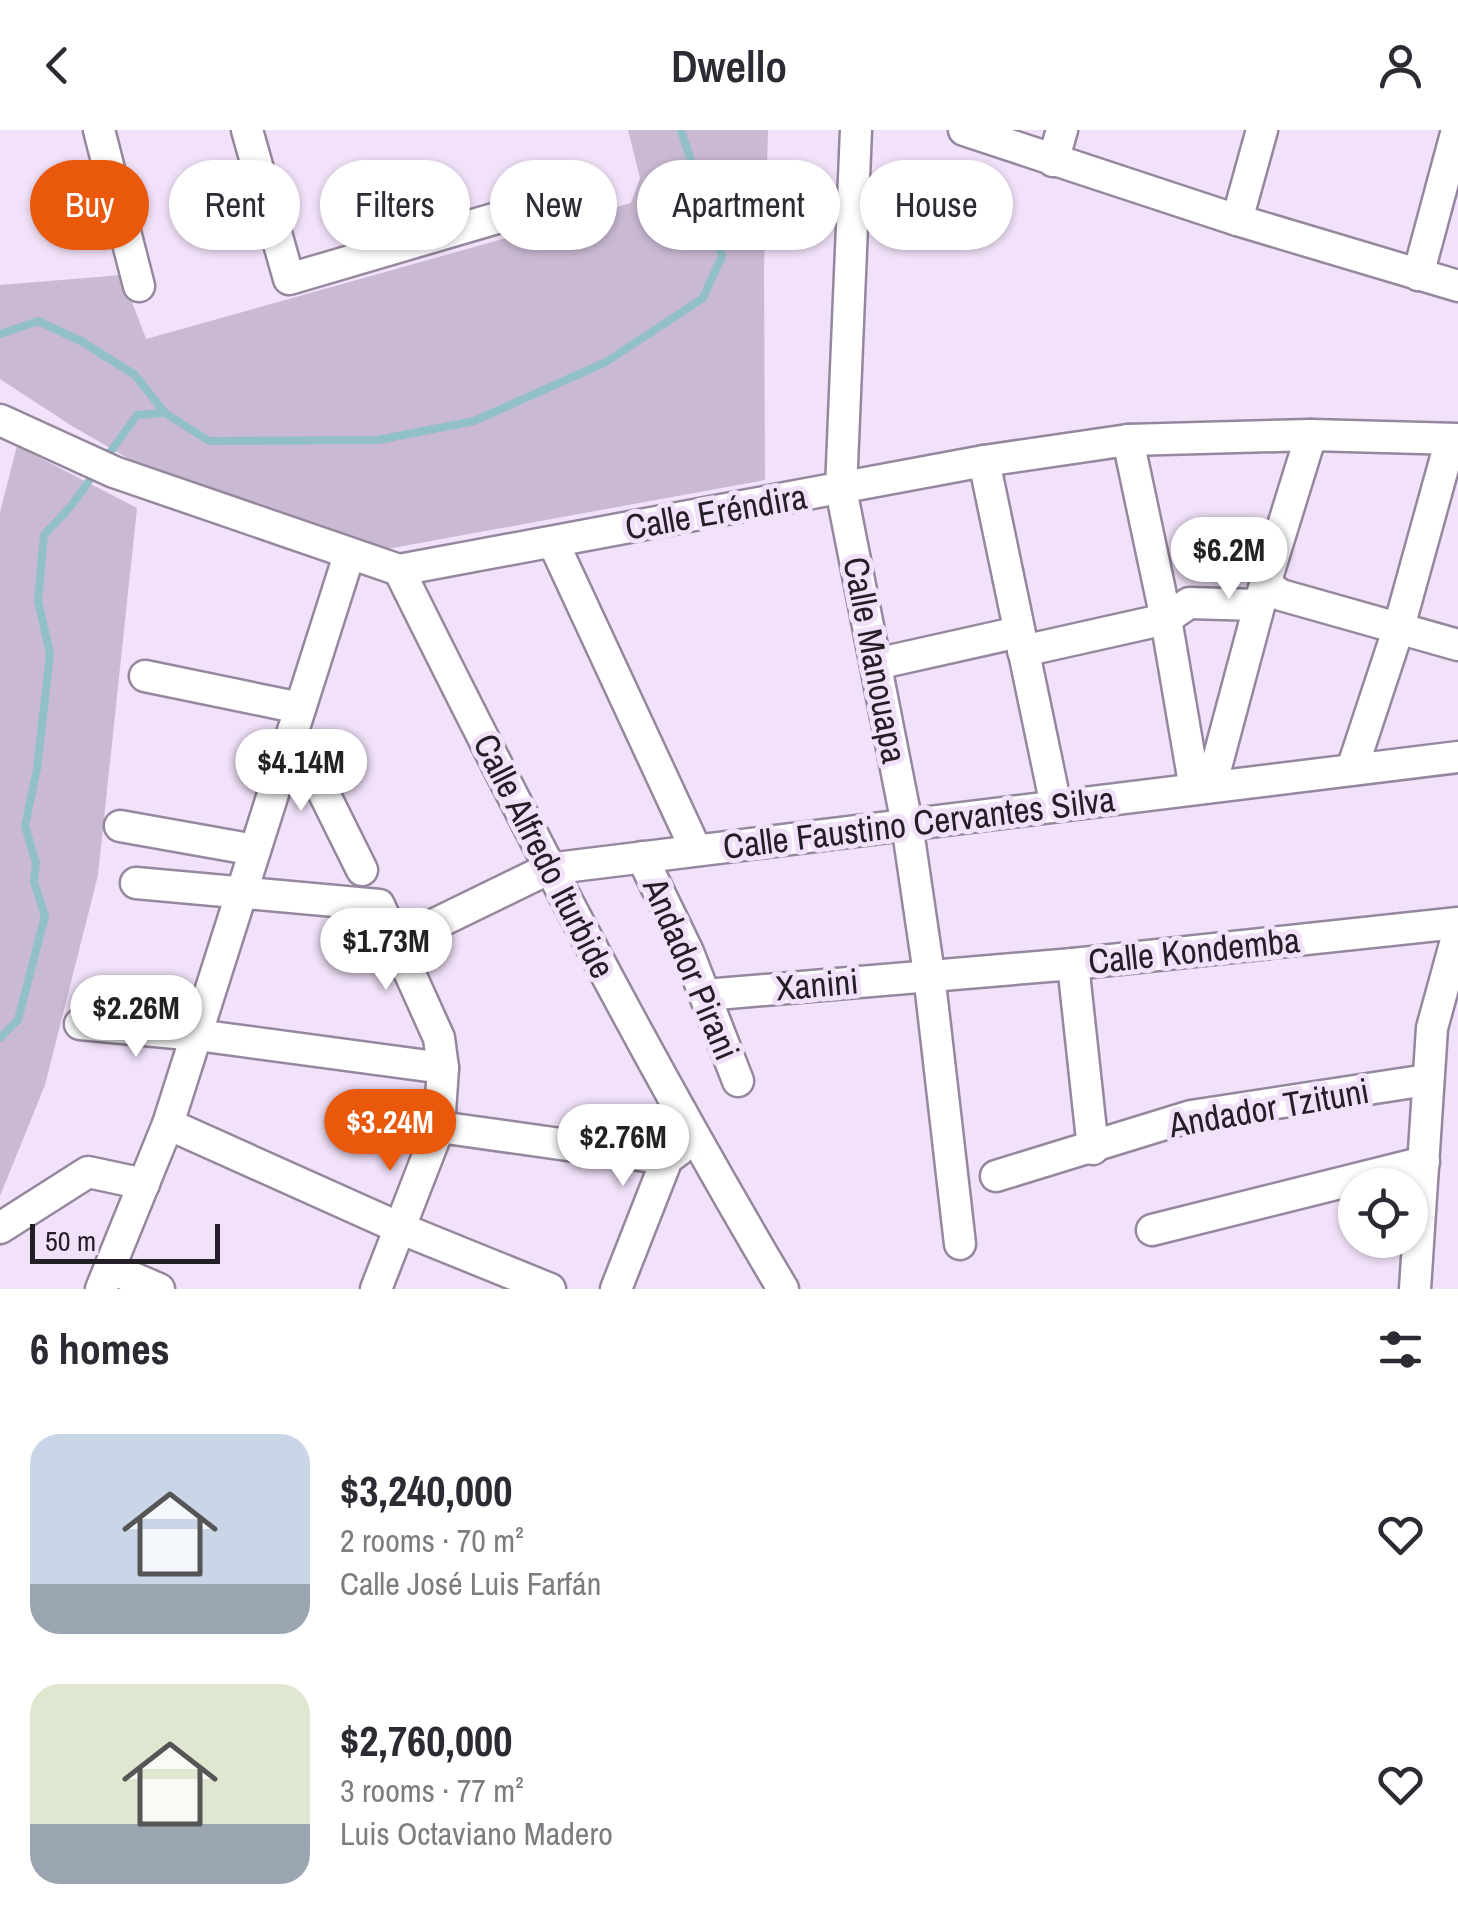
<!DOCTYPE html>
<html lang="en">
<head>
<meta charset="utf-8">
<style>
	body { margin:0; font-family:"Archivo Narrow",sans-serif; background:#f7f7f7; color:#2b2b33; height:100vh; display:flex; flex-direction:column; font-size:38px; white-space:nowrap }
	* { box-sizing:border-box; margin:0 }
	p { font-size:32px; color:#7c7c81 }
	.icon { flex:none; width:55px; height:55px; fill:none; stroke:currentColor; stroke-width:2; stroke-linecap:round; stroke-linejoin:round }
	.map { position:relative; height:1159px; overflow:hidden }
	.sheet { display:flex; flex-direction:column; background:#fff; flex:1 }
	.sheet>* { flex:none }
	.banner { position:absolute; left:30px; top:30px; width:1400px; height:90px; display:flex; gap:20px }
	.fabs { position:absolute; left:1338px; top:1038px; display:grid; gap:20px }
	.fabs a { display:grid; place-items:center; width:90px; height:90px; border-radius:50%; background:#fff; box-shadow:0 2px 8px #0004; font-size:50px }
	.scale { position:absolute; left:30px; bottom:25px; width:190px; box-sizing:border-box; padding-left:10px; border:5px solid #241e27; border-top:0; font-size:28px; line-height:35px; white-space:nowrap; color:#241e27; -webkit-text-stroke:8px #f1e1f9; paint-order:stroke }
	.price { position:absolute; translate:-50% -85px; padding:0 22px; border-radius:35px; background:#fff; color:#222; font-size:32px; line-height:65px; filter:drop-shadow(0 2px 5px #0008) }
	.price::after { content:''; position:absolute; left:50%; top:60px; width:30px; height:22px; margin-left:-15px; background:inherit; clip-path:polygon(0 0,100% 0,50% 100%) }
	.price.on { background:#ea580c; color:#fff }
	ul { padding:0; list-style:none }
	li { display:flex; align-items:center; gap:30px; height:250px; padding:0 30px }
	li span { display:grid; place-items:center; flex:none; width:280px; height:200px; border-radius:30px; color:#555 }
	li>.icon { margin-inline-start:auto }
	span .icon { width:120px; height:120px; fill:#fffc; stroke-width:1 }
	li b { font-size:42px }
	h2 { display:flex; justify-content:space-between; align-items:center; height:120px; padding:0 30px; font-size:42px }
	.chip { padding:0 35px; border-radius:45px; background:#fff; box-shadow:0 2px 8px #0004; font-size:35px; line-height:90px }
	.chip.on { background:#ea580c; color:#fff }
	header { display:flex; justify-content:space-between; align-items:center; height:130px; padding:0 30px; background:#fff; font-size:45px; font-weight:600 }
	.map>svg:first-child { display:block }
	.green { fill:#c9b9d2 }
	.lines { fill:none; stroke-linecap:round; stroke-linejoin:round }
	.stream { stroke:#92c0c9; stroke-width:8 }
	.minor-casing { stroke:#95879d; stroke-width:35 }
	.minor { stroke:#fff; stroke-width:30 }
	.labels { text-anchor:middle; stroke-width:10; stroke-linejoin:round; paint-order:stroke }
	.street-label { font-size:35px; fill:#241e27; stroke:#f1e1f9 }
</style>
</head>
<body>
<header><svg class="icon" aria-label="back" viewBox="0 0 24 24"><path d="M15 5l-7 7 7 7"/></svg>Dwello<svg class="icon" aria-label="person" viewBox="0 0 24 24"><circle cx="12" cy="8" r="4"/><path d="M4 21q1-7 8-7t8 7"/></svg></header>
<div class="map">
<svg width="1458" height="1159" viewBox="0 0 1458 1159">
	<rect width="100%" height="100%" fill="#f1e1f9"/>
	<g class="green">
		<path d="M628 0H768L764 140 765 350 387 419 164 349 72 296 0 249V155L122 145 146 209 631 73 640 48Z"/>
		<path d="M17 316 137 378 98 745 45 955 0 1066V382Z"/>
	</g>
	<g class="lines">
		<g class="stream">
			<path d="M0 204 38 191 81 211 135 245 165 283 209 311 378 310 474 291 606 232 703 168 722 126 681 0"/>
			<path d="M106 328 137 285 165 283"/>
			<path d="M0 908 18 890 45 786 34 752 36 733 25 696 37 639 50 524 38 471 44 405 71 376 97 340"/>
		</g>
		<g class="minor-casing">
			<g id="minor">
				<path d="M99 0 139 156"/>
				<path d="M247 0 289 149 589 61"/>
				<path d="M856 0 841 359 907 694 929 844 960 1114"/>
				<path d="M964 0 1237 90 1458 156"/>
				<path d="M1053 31 1062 0"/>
				<path d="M1237 90 1262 0"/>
				<path d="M1418 145 1457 0"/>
				<path d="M0 290 114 342 399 440 984 331 1128 310 1311 305 1458 309"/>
				<path d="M1128 310 1166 489 1195 659"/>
				<path d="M984 331 1056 676"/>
				<path d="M553 412 696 720"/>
				<path d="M399 440C520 684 644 925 783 1159"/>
				<path d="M1265 454 1281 465 1458 515"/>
				<path d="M1023 521 1166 489 1189 473 1259 475"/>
				<path d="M876 534 1019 502"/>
				<path d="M145 546 300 578"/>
				<path d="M293 601 362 740"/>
				<path d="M1352 639 1399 497 1451 309"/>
				<path d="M1211 656 1265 454 1311 305"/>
				<path d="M120 696 255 720"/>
				<path d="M642 727 688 822 738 951"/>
				<path d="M136 753 379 775 439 908 443 938 439 997 376 1159"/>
				<path d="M396 813 548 739 1458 627"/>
				<path d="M1073 834 1093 1019"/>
				<path d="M705 865 1073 834 1458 793"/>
				<path d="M80 894 197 905 443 938"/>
				<path d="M168 994 402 1099 550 1159"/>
				<path d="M439 997 667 1029"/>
				<path d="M996 1046 1191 986 1427 950"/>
				<path d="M0 1098 88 1042 144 1054"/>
				<path d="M1152 1100 1424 1032"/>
				<path d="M110 1138 159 1159"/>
				<path d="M101 1159 168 994 349 425"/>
				<path d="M616 1159 667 1029 679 1020"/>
				<path d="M1415 1159 1432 898 1458 803"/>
			</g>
		</g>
		<use href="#minor" class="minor"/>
	</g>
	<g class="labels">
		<g class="street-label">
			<text transform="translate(716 382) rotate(-10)" y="12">Calle Eréndira</text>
			<text transform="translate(875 530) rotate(79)" y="12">Calle Manouapa</text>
			<text transform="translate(919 693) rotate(-7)" y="12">Calle Faustino Cervantes Silva</text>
			<text transform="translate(544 726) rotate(63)" y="12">Calle Alfredo Iturbide</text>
			<text transform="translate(1194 821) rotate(-6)" y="12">Calle Kondemba</text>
			<text transform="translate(691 839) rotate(67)" y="12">Andador Pirani</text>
			<text transform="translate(817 855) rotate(-5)" y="12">Xanini</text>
			<text transform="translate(1269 978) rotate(-10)" y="12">Andador Tzituni</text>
		</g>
	</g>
</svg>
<div class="fabs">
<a><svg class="icon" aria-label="locate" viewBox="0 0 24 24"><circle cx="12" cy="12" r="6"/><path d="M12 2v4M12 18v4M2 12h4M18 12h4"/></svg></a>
</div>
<div class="scale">50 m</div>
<b class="price" style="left:1229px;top:472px">$6.2M</b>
<b class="price" style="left:301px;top:684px">$4.14M</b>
<b class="price" style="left:386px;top:863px">$1.73M</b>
<b class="price" style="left:136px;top:930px">$2.26M</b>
<b class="price on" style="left:390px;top:1044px">$3.24M</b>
<b class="price" style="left:623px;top:1059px">$2.76M</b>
<div class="banner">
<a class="chip on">Buy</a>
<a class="chip">Rent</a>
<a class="chip">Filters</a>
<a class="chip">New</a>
<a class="chip">Apartment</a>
<a class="chip">House</a>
</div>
</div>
<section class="sheet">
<h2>6 homes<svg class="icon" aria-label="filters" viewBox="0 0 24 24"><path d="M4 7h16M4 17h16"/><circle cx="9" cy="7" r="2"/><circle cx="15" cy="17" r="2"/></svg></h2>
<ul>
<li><span style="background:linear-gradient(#c9d6e8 75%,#9aa5b1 0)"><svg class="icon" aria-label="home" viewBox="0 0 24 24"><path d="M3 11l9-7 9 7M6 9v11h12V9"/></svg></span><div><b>$3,240,000</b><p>2 rooms · 70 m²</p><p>Calle José Luis Farfán</p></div><svg class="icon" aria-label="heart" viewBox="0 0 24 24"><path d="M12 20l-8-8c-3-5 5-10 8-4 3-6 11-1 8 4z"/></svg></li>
<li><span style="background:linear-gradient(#dfe7d0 70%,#9aa5b1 0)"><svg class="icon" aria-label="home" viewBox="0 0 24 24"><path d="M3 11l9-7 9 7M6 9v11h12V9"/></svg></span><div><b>$2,760,000</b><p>3 rooms · 77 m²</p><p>Luis Octaviano Madero</p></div><svg class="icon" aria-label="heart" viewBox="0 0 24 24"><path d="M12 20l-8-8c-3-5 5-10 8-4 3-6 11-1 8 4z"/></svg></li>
</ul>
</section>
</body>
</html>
